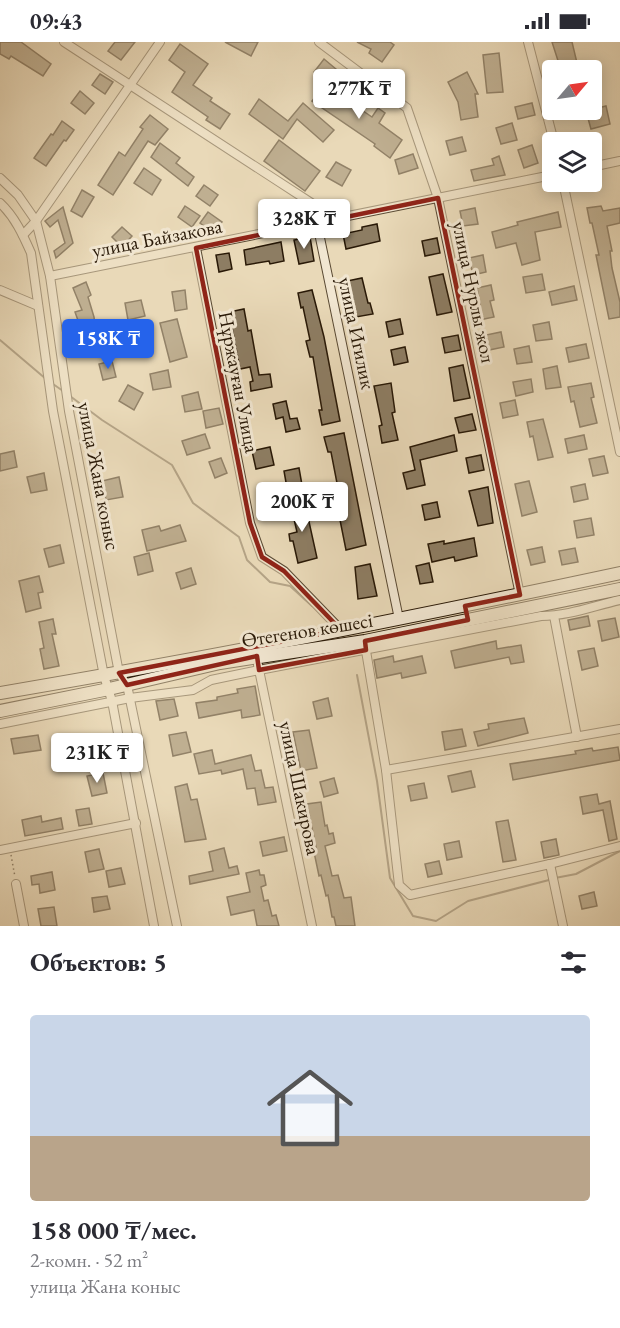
<!DOCTYPE html>
<html lang="ru">
<head>
<meta charset="utf-8">
<style>
	body { margin:0; font-family:"EB Garamond",serif; background:#f2f2f3; color:#2b2b33; height:100vh; display:flex; flex-direction:column; font-size:22px; white-space:nowrap }
	* { box-sizing:border-box; margin:0 }
	p { font-size:20px; color:#7c7c81 }
	.icon { flex:none; width:33px; height:33px; fill:none; stroke:currentColor; stroke-width:2; stroke-linecap:round; stroke-linejoin:round }
	.map { position:relative; height:884px; overflow:hidden }
	.sheet { display:flex; flex-direction:column; background:#fff; flex:1 }
	.sheet>* { flex:none }
	.needle { width:39px; rotate:61deg }
	.tools { position:absolute; left:542px; top:18px; display:grid; gap:12px }
	.tools a { display:grid; place-items:center; width:60px; height:60px; border-radius:6px; background:#fff; box-shadow:0 3px 15px #0003; font-size:30px }
	.price { position:absolute; translate:-50% -51px; padding:0 14px; border-radius:6px; background:#fff; color:#222; font-size:20px; line-height:39px; filter:drop-shadow(0 2px 3px #0008) }
	.price::after { content:''; position:absolute; left:50%; top:36px; width:18px; height:14px; margin-left:-9px; background:inherit; clip-path:polygon(0 0,100% 0,50% 100%) }
	.price.on { background:#2563eb; color:#fff }
	ul { padding:0; list-style:none }
	li { display:grid; align-content:center; gap:12px; height:318px; padding:0 30px }
	li span { display:grid; place-items:center; height:186px; border-radius:6px; color:#555 }
	li>.icon { margin-inline-start:auto }
	span .icon { width:108px; height:108px; fill:#fffc; stroke-width:1 }
	li b { font-size:26px }
	h2 { display:flex; justify-content:space-between; align-items:center; height:72px; padding:0 30px; font-size:26px }
	.status { display:flex; justify-content:space-between; align-items:center; height:42px; padding:0 30px; background:#fff; direction:ltr }
	.status svg { height:16px; fill:currentColor }
	.map>svg:first-child { display:block }
	.lines { fill:none; stroke-linecap:round; stroke-linejoin:round }
	.stream { stroke:#75654d; stroke-width:2 }
	.building { fill:#8d7d63; stroke:#291907; stroke-width:1.5 }
	.minor-casing { stroke:#594933; stroke-width:10 }
	.secondary-casing { stroke:#291907; stroke-width:14 }
	.path { stroke:#291907; stroke-width:1.5; stroke-dasharray:1.5 3; stroke-linecap:butt }
	.minor { stroke:#f1e6d1; stroke-width:8 }
	.secondary { stroke:#f1e6d1; stroke-width:12 }
	.marked { fill:none; stroke:#8f2418; stroke-width:4.5; stroke-linejoin:round }
	.labels { text-anchor:middle; stroke-width:6; stroke-linejoin:round; paint-order:stroke }
	.street-label { font-size:20px; fill:#291907; stroke:#f1e6d1 }
</style>
</head>
<body>
<div class="status"><b>09:43</b><svg viewBox="0 0 49 12"><path d="M0 12V9h3v3zM5 12V6h3v6zM10 12V3h3v9zM15 12V0h3v12zM26 1h20v11H26zM47 4h2v5h-2z"/></svg></div>
<div class="map">
<svg width="620" height="884" viewBox="0 0 620 884">
	<rect width="100%" height="100%" fill="#e9d9b8"/>
	<filter id="stains"><feTurbulence type="fractalNoise" baseFrequency=".00333" numOctaves="4"/><feColorMatrix values="0 0 0 0 .2 0 0 0 0 .09 0 0 0 0 .02 0 0 0 .5 -.17"/></filter>
	<radialGradient id="worn" r=".72"><stop offset=".6" stop-color="#630" stop-opacity="0"/><stop offset="1" stop-color="#630" stop-opacity=".3"/></radialGradient>
	<g class="lines">
		<g class="stream">
			<path d="M0 298 46 337"/>
			<path d="M53 342 63 349"/>
			<path d="M70 354 102 378 172 423 193 461 239 495 247 518 270 540 290 544 312 564"/>
			<path d="M357 633 377 739 390 836 413 874 436 879 468 859 549 838"/>
			<path d="M555 836 576 832 620 809"/>
		</g>
	</g>
	<g class="building">
		<path d="M0 0H21L51 22 43 34 11 14 9 17 0 12Z"/>
		<path d="M115 0H135L121 18 108 9Z"/>
		<path d="M225 0H258L251 14Z"/>
		<path d="M357 0H390L394 3 382 20 369 11 371 7Z"/>
		<path d="M552 0H572L577 21 579 20 582 28H561Z"/>
		<path d="M180 2 208 22 193 43 212 56 210 59 230 72 220 87 206 78 208 75 172 50 185 30 169 18Z"/>
		<path d="M499 11 503 50 487 51 483 13Z"/>
		<path d="M324 17 336 27 327 39 314 30Z"/>
		<path d="M467 30 478 52H475L478 75 461 78 458 60 448 40Z"/>
		<path d="M100 32 113 40 105 52 92 43Z"/>
		<path d="M323 45 340 57 348 45 356 50 350 60 372 75 378 66 385 71 379 81 402 98 390 116 374 104 375 102 312 59Z"/>
		<path d="M80 49 94 61 85 72 71 61Z"/>
		<path d="M259 57 288 79 303 61 334 88 323 100 297 77 283 97 249 72Z"/>
		<path d="M532 61 535 73 518 77 515 65Z"/>
		<path d="M606 64 610 82 591 87 586 69Z"/>
		<path d="M150 73 168 87 155 103 148 99 113 153 98 143 119 110 125 114 143 87 140 85Z"/>
		<path d="M62 79 74 88 66 99 64 98 46 124 34 116 51 92 53 93Z"/>
		<path d="M512 81 517 98 501 102 496 86Z"/>
		<path d="M462 95 466 109 450 113 446 99Z"/>
		<path d="M279 98 320 129 305 149 264 119Z"/>
		<path d="M160 101 180 116 176 121 194 135 188 144 151 115Z"/>
		<path d="M532 103 538 121 524 126 518 108Z"/>
		<path d="M413 112 418 126 399 132 395 118Z"/>
		<path d="M499 114 505 133 474 139 471 128 494 123 492 117Z"/>
		<path d="M336 120 351 128 342 144 326 135Z"/>
		<path d="M144 126 161 138 152 153 134 141Z"/>
		<path d="M204 143 218 153 210 164 196 154Z"/>
		<path d="M82 148 94 155 82 175 71 169Z"/>
		<path d="M185 164 200 174 192 185 178 175Z"/>
		<path d="M601 164 603 169 620 166V181L607 184 612 209H610L612 226 620 260V275L609 277 596 213H599L592 181H590L587 166Z"/>
		<path d="M63 165 73 201 56 216 54 209 65 201 58 178 50 185 45 179Z"/>
		<path d="M475 166 478 182 463 184 460 169Z"/>
		<path d="M208 170 222 180 214 191 200 181Z"/>
		<path d="M558 170 561 185 535 190 540 218 522 223 516 201 496 206 492 190 518 183 517 180Z"/>
		<path d="M377 182 380 199 346 207 343 192 362 188V185Z"/>
		<path d="M122 185 132 194 122 205 112 195Z"/>
		<path d="M310 195 314 219 299 222 294 198Z"/>
		<path d="M437 196 440 211 425 214 422 199Z"/>
		<path d="M281 200 284 219 270 222 269 219 246 223 244 208Z"/>
		<path d="M229 211 232 227 219 230 216 213Z"/>
		<path d="M483 213 486 230 473 233 469 216Z"/>
		<path d="M443 232 452 270 437 273 429 235Z"/>
		<path d="M542 232 545 248 526 251 523 235Z"/>
		<path d="M362 236 368 261H370L373 272 356 275 352 252 350 253 347 239Z"/>
		<path d="M86 240 91 253 88 255 94 275 96 293 80 295V284L75 270 82 268 73 246Z"/>
		<path d="M491 243 494 258 490 259 494 275 479 278 476 263 480 262 477 246Z"/>
		<path d="M574 244 577 258 552 263 549 250Z"/>
		<path d="M185 248 187 267 175 269 172 250Z"/>
		<path d="M312 248 324 295 340 379 322 383 319 368H322L313 315H310L306 299 310 298 303 265 301 266 298 251Z"/>
		<path d="M141 258 145 274 128 278 125 261Z"/>
		<path d="M244 267 248 289 251 288 259 333 270 332 272 345 251 349 250 340 253 339 250 325 240 327 229 270Z"/>
		<path d="M177 277 187 315 170 320 160 281Z"/>
		<path d="M400 277 403 292 389 295 386 280Z"/>
		<path d="M549 280 552 297 536 299 533 283Z"/>
		<path d="M129 287 133 308 116 311 112 290Z"/>
		<path d="M501 290 504 305 489 308 486 293Z"/>
		<path d="M458 293 461 308 445 311 442 296Z"/>
		<path d="M586 302 589 316 569 320 566 306Z"/>
		<path d="M529 304 532 320 517 322 514 307Z"/>
		<path d="M405 305 408 320 394 323 391 308Z"/>
		<path d="M112 319 116 335 103 338 99 322Z"/>
		<path d="M463 323 470 356 454 359 449 326Z"/>
		<path d="M557 324 561 345 546 347 543 327Z"/>
		<path d="M168 328 171 345 153 348 150 332Z"/>
		<path d="M531 337 533 350 516 354 513 340Z"/>
		<path d="M391 341 395 370 392 371 398 398 382 401 379 384 382 383 374 344Z"/>
		<path d="M591 341 594 355 591 356 597 381 580 385 574 359 571 360 568 345Z"/>
		<path d="M128 343 143 351 134 368 119 359Z"/>
		<path d="M198 350 202 367 185 370 182 354Z"/>
		<path d="M515 358 518 373 503 376 500 361Z"/>
		<path d="M286 359 290 377 297 376 300 387 286 390 283 375 276 377 273 362Z"/>
		<path d="M219 366 223 382 206 386 203 369Z"/>
		<path d="M472 372 476 388 459 391 455 376Z"/>
		<path d="M543 377 553 415 538 418 533 394 530 395 527 380Z"/>
		<path d="M344 391 366 503 346 508 338 468 342 467 331 410H328L324 395Z"/>
		<path d="M205 392 210 406 187 413 182 399Z"/>
		<path d="M454 393 457 409 420 418 425 443 407 447 403 431 415 428 410 405Z"/>
		<path d="M584 393 587 407 568 411 565 397Z"/>
		<path d="M270 405 274 423 256 427 252 409Z"/>
		<path d="M14 409 17 425 0 429V412Z"/>
		<path d="M481 413 484 428 469 431 466 416Z"/>
		<path d="M604 414 608 431 593 434 589 417Z"/>
		<path d="M221 416 227 431 215 436 209 420Z"/>
		<path d="M299 426 302 443 287 446 284 429Z"/>
		<path d="M44 431 47 448 31 451 27 435Z"/>
		<path d="M119 435 123 455 106 458 102 439Z"/>
		<path d="M529 439 537 470 522 474 515 442Z"/>
		<path d="M585 442 588 457 574 460 571 445Z"/>
		<path d="M488 445 493 481 478 484 469 449Z"/>
		<path d="M304 457 317 516 298 521 293 499H290L289 492 297 490 290 460Z"/>
		<path d="M437 460 440 475 425 478 422 463Z"/>
		<path d="M591 476 594 493 577 496 574 479Z"/>
		<path d="M180 483 186 499 147 509 142 488 159 484 161 489Z"/>
		<path d="M474 496 477 514 455 519 454 515 432 520 428 502 444 499V502Z"/>
		<path d="M60 503 64 521 49 525 44 507Z"/>
		<path d="M542 505 545 520 531 523 527 508Z"/>
		<path d="M575 506 578 520 562 523 559 509Z"/>
		<path d="M149 511 153 529 138 533 134 515Z"/>
		<path d="M429 521 433 540 420 542 416 524Z"/>
		<path d="M370 522 377 554 358 557 355 525Z"/>
		<path d="M191 526 196 542 181 547 176 531Z"/>
		<path d="M39 534 43 550 38 551 41 566 26 570 19 539Z"/>
		<path d="M588 574 590 584 570 588 568 578Z"/>
		<path d="M615 576 619 595 602 599 598 579Z"/>
		<path d="M53 577 56 592H52L59 624 44 627 40 607 44 606 39 580Z"/>
		<path d="M496 599 497 607 521 603 524 620 511 622 509 615 455 626 451 609Z"/>
		<path d="M594 606 598 624 582 628 578 609Z"/>
		<path d="M393 614 394 620 422 614 426 631 402 636 401 631 377 636 374 618Z"/>
		<path d="M255 644 260 673 242 676 241 668 199 676 196 661 217 658V655L238 651 237 647Z"/>
		<path d="M328 656 332 674 317 677 313 660Z"/>
		<path d="M174 657 178 674 160 678 156 659Z"/>
		<path d="M524 676 528 691 478 704 474 690 489 687 488 682Z"/>
		<path d="M462 687 466 704 445 708 442 690Z"/>
		<path d="M309 688 317 726 301 729 293 690Z"/>
		<path d="M186 690 191 710 173 714 169 693Z"/>
		<path d="M38 693 41 708 14 712 11 697Z"/>
		<path d="M618 705 620 718 513 738 510 722 576 712 575 709 592 706 593 709Z"/>
		<path d="M212 708 215 722 251 713 255 729 261 728 265 746 273 745 276 760 258 763 255 746 247 747 243 727 222 732 221 728 199 732 194 712Z"/>
		<path d="M471 729 475 745 452 750 448 734Z"/>
		<path d="M103 731 107 751 92 754 87 734Z"/>
		<path d="M334 736 338 751 324 755 320 740Z"/>
		<path d="M424 741 427 756 411 759 408 744Z"/>
		<path d="M187 742 191 758 197 757 206 797 185 800 175 745Z"/>
		<path d="M597 752 599 762 610 759 617 797 609 799 603 768 583 772 580 755Z"/>
		<path d="M321 760 325 784 327 783 329 792 333 791 335 801 325 804 332 834 338 833 344 856 351 855 355 884H336L334 875H332L328 853 326 854 321 833 319 834 314 810H317L307 762Z"/>
		<path d="M89 766 92 782 79 784 76 768Z"/>
		<path d="M41 774 42 780 61 776 63 787 25 794 22 778Z"/>
		<path d="M508 778 516 818 503 820 496 780Z"/>
		<path d="M284 795 287 809 263 814 260 800Z"/>
		<path d="M556 797 559 813 544 816 541 800Z"/>
		<path d="M459 799 462 815 447 818 444 802Z"/>
		<path d="M224 806 229 826 237 824 239 832 190 842 189 834 213 829 209 810Z"/>
		<path d="M99 807 104 827 89 830 85 810Z"/>
		<path d="M439 819 442 832 428 835 425 822Z"/>
		<path d="M121 826 125 842 109 845 106 829Z"/>
		<path d="M259 828 260 833H264L266 843 261 845 264 859 268 858 272 874 276 873 279 884H257L254 868 231 873 227 855 250 850 246 831Z"/>
		<path d="M52 830 55 848 40 851 39 842 32 843 31 834Z"/>
		<path d="M594 850 597 864 582 867 579 854Z"/>
		<path d="M107 854 110 867 94 870 92 856Z"/>
		<path d="M54 865 57 884H41L38 867Z"/>
	</g>
	<g class="lines">
		<g class="minor-casing">
			<g id="minor">
				<path d="M64 0 313 162 399 577"/>
				<path d="M319 0 407 66 438 156 520 553"/>
				<path d="M528 0 554 100"/>
				<path d="M591 125 620 119"/>
				<path d="M0 136 18 153 36 179 50 234 69 369 119 631 127 643 177 884"/>
				<path d="M563 140 620 410"/>
				<path d="M0 161C15 175 23 193 31 211L53 369 104 634 112 659 154 884"/>
				<path d="M23 193 36 179 160 0"/>
				<path d="M196 206 250 481 262 515 284 529 341 588"/>
				<path d="M50 234 552 133"/>
				<path d="M0 248 38 264"/>
				<path d="M554 574 577 695"/>
				<path d="M365 603 386 728 399 843 410 853 550 822 620 804"/>
				<path d="M258 623 312 884"/>
				<path d="M0 682 130 656 193 648 211 638 259 628 541 574C569 574 593 564 620 558"/>
				<path d="M386 728 620 687"/>
				<path d="M0 808 136 781"/>
				<path d="M550 822 563 884"/>
				<path d="M16 842 24 884"/>
			</g>
		</g>
		<g class="secondary-casing">
			<g id="secondary">
				<path d="M0 651C208 616 414 575 620 531"/>
				<path d="M0 669 109 647 220 621 365 599 620 547"/>
			</g>
		</g>
		<path class="path" d="M11 813 15 835"/>
		<use href="#minor" class="minor"/>
		<use href="#secondary" class="secondary"/>
	</g>
	<path d="M0 0H620V884H0ZM438 156 520 553 465 564 468 578 365 599 366 608 259 628 257 614 127 643 119 631 341 588 284 529 262 515 250 481 196 206Z" fill="#e9d9b8" fill-opacity=".55" fill-rule="evenodd"/>
	<path class="marked" d="M438 156 520 553 465 564 468 578 365 599 366 608 259 628 257 614 127 643 119 631 341 588 284 529 262 515 250 481 196 206Z"/>
	<g class="labels">
		<g class="street-label">
			<text transform="translate(157 196) rotate(-11)" y="7">улица Байзакова</text>
			<text transform="translate(474 250) rotate(78)" y="7">улица Нурлы жол</text>
			<text transform="translate(357 291) rotate(78)" y="7">улица Игилик</text>
			<text transform="translate(239 340) rotate(79)" y="7">Нұржауған Улица</text>
			<text transform="translate(99 434) rotate(79)" y="7">улица Жана коныс</text>
			<text transform="translate(307 588) rotate(-9)" y="7">Өтегенов көшесі</text>
			<text transform="translate(300 746) rotate(78)" y="7">улица Шакирова</text>
		</g>
	</g>
	<rect width="100%" height="100%" filter="url(#stains)"/>
	<rect width="100%" height="100%" fill="url(#worn)"/>
</svg>
<div class="tools">
<a><svg class="needle" viewBox="-14 -14 28 28"><path d="M0-13l5 13h-10z" fill="#e53935"/><path d="M0 13l5-13h-10z" fill="#7c7c81"/></svg></a>
<a><svg class="icon" aria-label="layers" viewBox="0 0 24 24"><path d="M12 4l9 5-9 5-9-5zM3 14l9 5 9-5"/></svg></a>
</div>
<b class="price" style="left:359px;top:78px">277K ₸</b>
<b class="price" style="left:304px;top:208px">328K ₸</b>
<b class="price on" style="left:108px;top:328px">158K ₸</b>
<b class="price" style="left:302px;top:491px">200K ₸</b>
<b class="price" style="left:97px;top:742px">231K ₸</b>
</div>
<section class="sheet">
<h2>Объектов: 5<svg class="icon" aria-label="filters" viewBox="0 0 24 24"><path d="M4 7h16M4 17h16"/><circle cx="9" cy="7" r="2"/><circle cx="15" cy="17" r="2"/></svg></h2>
<ul>
<li><span style="background:linear-gradient(#c9d6e8 65%,#b9a48a 0)"><svg class="icon" aria-label="home" viewBox="0 0 24 24"><path d="M3 11l9-7 9 7M6 9v11h12V9"/></svg></span><div><b>158 000 ₸/мес.</b><p>2-комн. · 52 m²</p><p>улица Жана коныс</p></div></li>
</ul>
</section>
</body>
</html>
